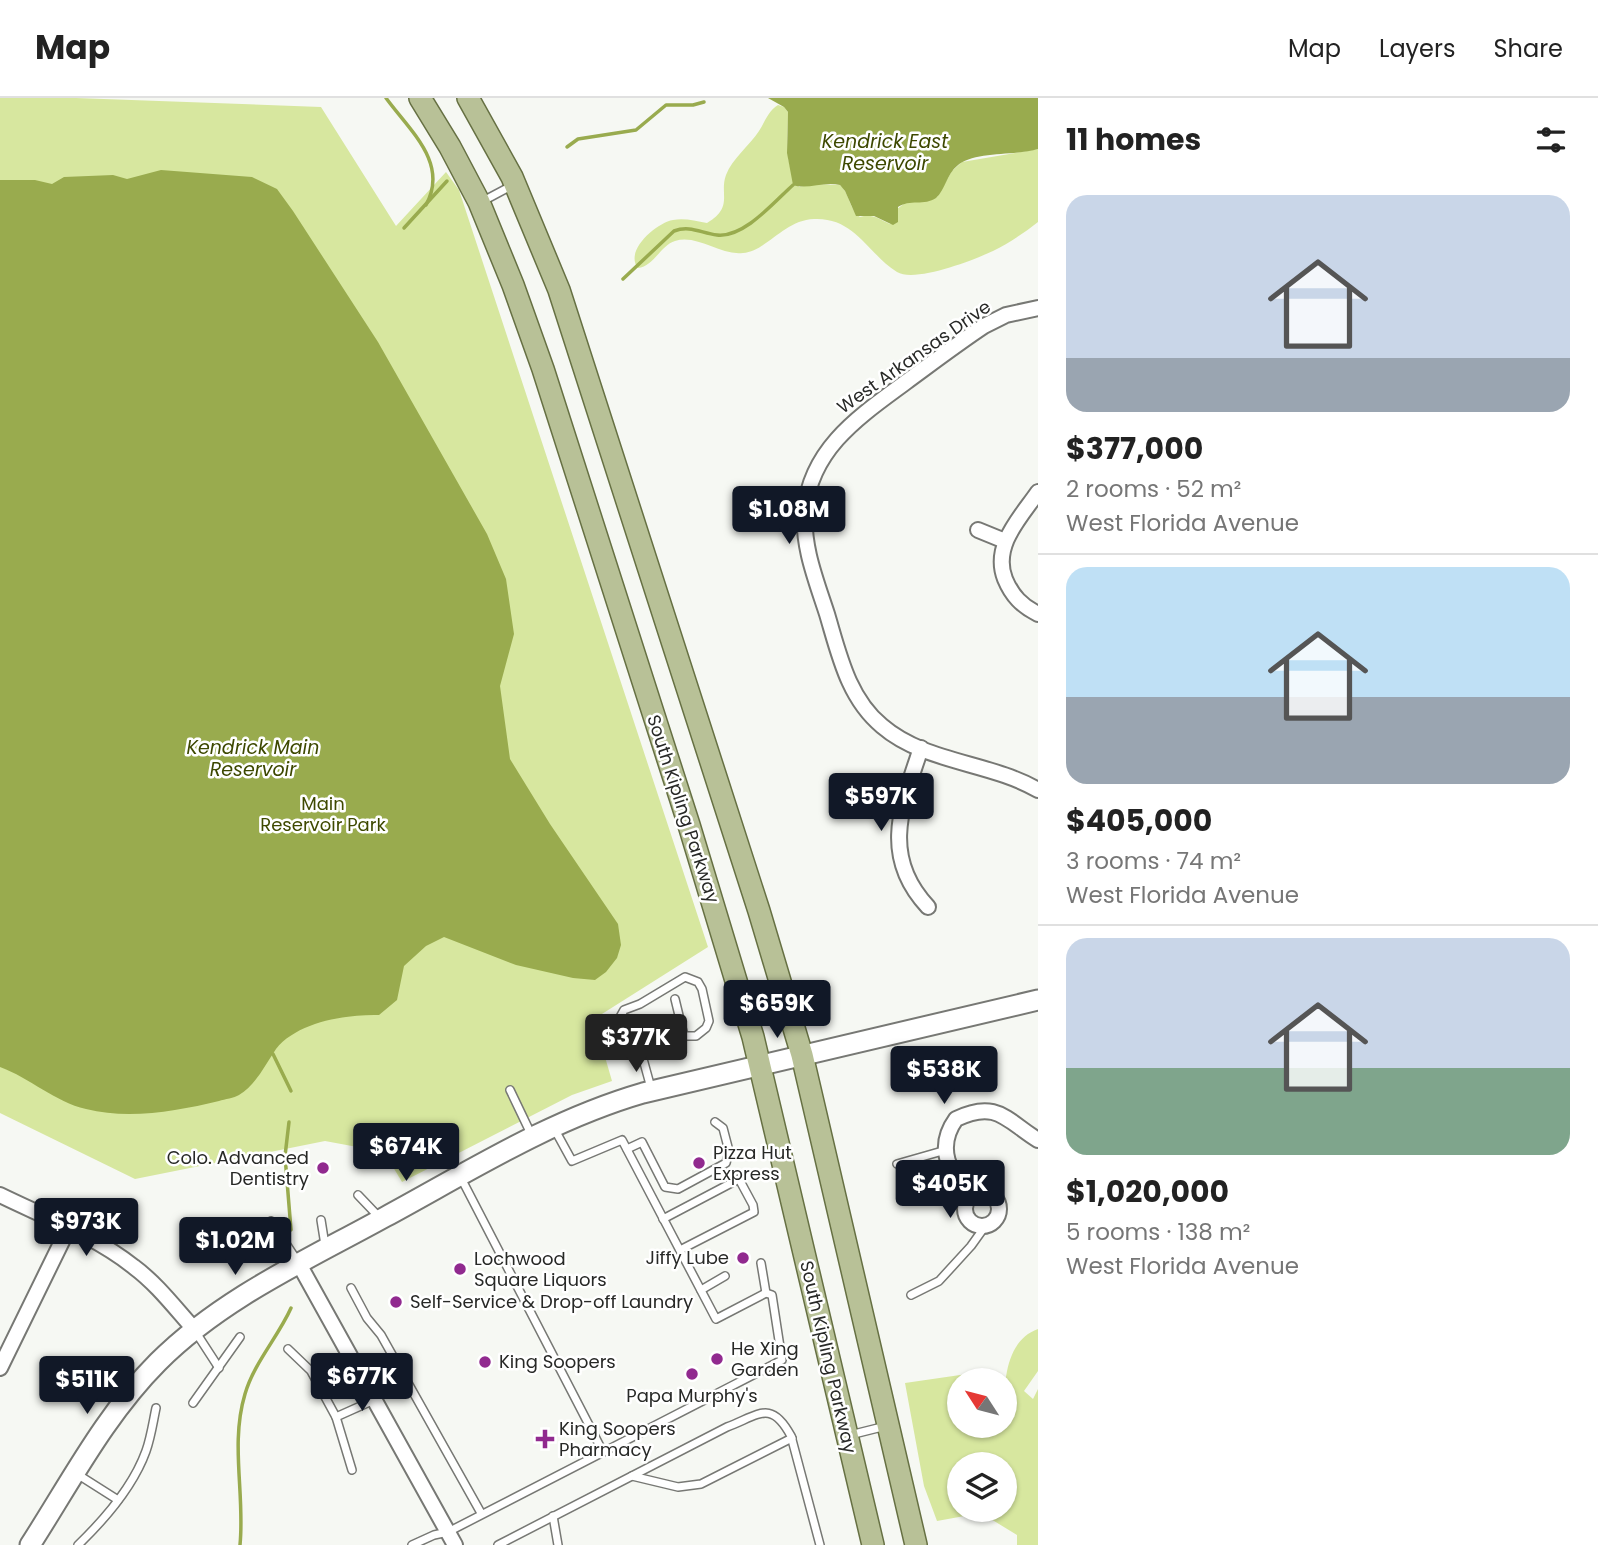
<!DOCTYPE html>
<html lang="en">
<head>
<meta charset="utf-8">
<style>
	body { margin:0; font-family:Poppins,sans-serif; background:#f6f6f6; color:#222; height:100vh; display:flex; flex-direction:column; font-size:26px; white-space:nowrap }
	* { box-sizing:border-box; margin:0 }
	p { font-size:23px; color:#767676 }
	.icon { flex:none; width:38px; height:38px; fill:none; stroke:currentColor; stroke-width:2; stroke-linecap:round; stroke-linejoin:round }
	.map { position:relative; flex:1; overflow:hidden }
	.panel { display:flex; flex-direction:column; background:#fff; width:560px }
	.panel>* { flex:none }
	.needle { width:46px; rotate:306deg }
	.fabs { position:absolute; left:947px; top:1270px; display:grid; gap:14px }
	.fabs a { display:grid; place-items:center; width:70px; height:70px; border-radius:50%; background:#fff; box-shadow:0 2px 5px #0004; font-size:35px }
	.price { position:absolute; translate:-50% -60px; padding:0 16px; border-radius:7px; background:#111827; color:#fff; font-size:23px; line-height:46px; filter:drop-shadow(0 2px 4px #0008) }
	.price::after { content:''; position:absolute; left:50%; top:42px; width:21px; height:16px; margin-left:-10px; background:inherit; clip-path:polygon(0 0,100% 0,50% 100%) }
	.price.on { background:#222; color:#fff }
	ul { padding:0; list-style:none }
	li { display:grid; align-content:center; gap:14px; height:371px; padding:0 28px }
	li+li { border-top:2px solid #e0e0e0 }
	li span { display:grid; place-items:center; height:217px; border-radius:21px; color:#555 }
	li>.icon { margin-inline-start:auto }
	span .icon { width:126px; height:126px; fill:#fffc; stroke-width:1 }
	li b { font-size:30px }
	h2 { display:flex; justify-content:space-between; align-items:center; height:84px; padding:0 28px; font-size:30px }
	header { display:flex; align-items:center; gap:42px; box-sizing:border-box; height:98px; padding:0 35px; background:#fff; border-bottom:2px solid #e0e0e0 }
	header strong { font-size:33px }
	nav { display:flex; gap:38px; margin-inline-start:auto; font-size:24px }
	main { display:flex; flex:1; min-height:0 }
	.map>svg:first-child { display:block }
	.green { fill:#d7e79f; fill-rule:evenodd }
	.water { fill:#99ab4e }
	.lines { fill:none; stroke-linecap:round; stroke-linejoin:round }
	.stream { stroke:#99ab4e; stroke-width:3.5 }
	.lane-casing { stroke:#777874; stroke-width:10 }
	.street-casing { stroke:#777874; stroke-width:18 }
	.secondary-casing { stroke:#777874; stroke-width:23 }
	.primary-casing { stroke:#667043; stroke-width:24 }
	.lane { stroke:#fff; stroke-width:7 }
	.street { stroke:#fff; stroke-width:14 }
	.secondary { stroke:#fff; stroke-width:19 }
	.primary { stroke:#b8c197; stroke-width:21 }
	.poi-dot { fill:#912a8f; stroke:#fff; stroke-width:2.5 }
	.labels { text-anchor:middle; stroke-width:5; stroke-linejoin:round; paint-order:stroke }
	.street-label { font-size:18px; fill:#282927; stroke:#fff }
	.park-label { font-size:18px; fill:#3e4900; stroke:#fff }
	.poi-label { font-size:18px; fill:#282927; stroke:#fff; text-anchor:start }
	.water-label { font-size:19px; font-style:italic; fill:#3d4800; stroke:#fff }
</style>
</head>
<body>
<header>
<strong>Map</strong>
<nav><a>Map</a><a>Layers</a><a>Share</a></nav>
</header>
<main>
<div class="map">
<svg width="1038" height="1447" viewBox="0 0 1038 1447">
	<rect width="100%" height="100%" fill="#f6f8f3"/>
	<g class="green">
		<path d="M0 0H76L321 9 396 128 446 74 459 92 708 849 594 921 612 983 572 997 402 1084 384 1054 325 1043 135 1081 0 1015Z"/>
		<path d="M778 7 784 9 788 14C788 45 783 61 799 89L814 86 840 87C850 96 849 111 860 119 872 115 879 121 890 126L898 121 897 111 905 105 937 99 952 73 962 64 1038 51V124C1024 135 1009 145 993 153 974 162 915 185 897 174 868 156 855 119 814 121 784 122 767 153 743 155 720 158 698 136 675 143 661 147 653 169 638 170 624 153 656 125 673 122 685 120 695 123 707 125 734 109 719 96 726 77 732 61 750 47 759 33 765 24 768 13 778 7Z"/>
		<path d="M1038 1231V1273L1024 1293 1033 1301 1038 1291V1447H1017V1437L981 1415 937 1423 924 1388 905 1285 967 1276 997 1283H959V1328H1004C1004 1297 1001 1244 1038 1231ZM959 1367H1004V1412H959Z"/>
	</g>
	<g class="water">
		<path d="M768 0H1038V51C1016 58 973 53 957 68 947 76 945 92 936 100 925 108 909 101 898 109V124L893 127 874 118H856L845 93 840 87C824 83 807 92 793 87L787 55 788 14 784 9Z"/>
		<path d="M161 72 252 79 277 91 293 113 378 244 487 436 506 481 514 536 500 588 510 661 550 726 618 826 621 847 617 860 606 874 595 882 573 880 516 867 444 839 426 848 404 868 397 902 379 917C347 916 297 924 276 951 265 967 256 987 239 997 234 1000 225 1001 219 1003 177 1013 129 1022 86 1011 55 1004 30 980 0 969V82H35L52 86 64 79 113 77 127 81Z"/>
	</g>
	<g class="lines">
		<g class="stream">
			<path d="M386 0C410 33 449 65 426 107"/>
			<path d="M567 49 578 41 636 32 666 7H693L704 4"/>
			<path d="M404 130 447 83"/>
			<path d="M623 181 674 133C690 127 701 135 717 137 744 140 774 104 793 87"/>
			<path d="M273 956 291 993"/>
			<path d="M289 1024 285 1058 291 1132"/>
			<path d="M240 1447C245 1396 230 1346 245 1296 254 1265 278 1239 291 1210"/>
		</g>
		<g class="lane-casing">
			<g id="lane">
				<path d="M483 103 513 87"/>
				<path d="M685 879 698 884 702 891 709 923 706 930 696 938H684L629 953 619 921 624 912 640 906Z"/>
				<path d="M675 901 684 938"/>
				<path d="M640 950 651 990"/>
				<path d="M510 992 532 1038"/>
				<path d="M555 1032 572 1063 622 1042 716 1221 766 1195"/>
				<path d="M627 1051 642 1044 665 1089 678 1091 726 1065 729 1053 723 1030 715 1024"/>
				<path d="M897 1066 946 1052"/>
				<path d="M460 1078 603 1354"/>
				<path d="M358 1097 379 1119"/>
				<path d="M663 1121 739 1081 753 1107 754 1114 680 1152"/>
				<path d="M321 1122 325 1147"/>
				<path d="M229 1154 271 1123 298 1164"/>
				<path d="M351 1190 367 1220 381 1237 481 1415"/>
				<path d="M701 1192 725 1178"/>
				<path d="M911 1197 939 1183 971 1148 986 1127"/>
				<path d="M195 1233 219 1270"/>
				<path d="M288 1251 311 1273 336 1319"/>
				<path d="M193 1305 240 1239"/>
				<path d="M850 1337 886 1328"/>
				<path d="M352 1372 336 1319 374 1302"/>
				<path d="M77 1376 118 1402"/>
				<path d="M632 1378 678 1389 701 1386 792 1340"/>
				<path d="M553 1418 558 1447"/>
				<path d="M78 1447C105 1421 133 1389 146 1353 151 1339 153 1324 156 1310"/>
				<path d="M412 1447 434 1437 448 1434 782 1262 772 1197 766 1195 761 1165"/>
				<path d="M498 1447 727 1329C759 1317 771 1301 791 1338L820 1447"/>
			</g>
		</g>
		<g class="street-casing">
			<g id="street">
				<path d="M1038 210 1006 217 984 228C957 246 932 265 906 284 860 318 811 350 805 412 802 448 816 482 827 516 839 556 848 600 882 628 925 665 990 664 1038 692"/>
				<path d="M1038 394C1020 420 992 448 1005 481 1012 498 1022 508 1038 516"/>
				<path d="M978 432 1005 443"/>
				<path d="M921 650C902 707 880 758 928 809"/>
				<circle cx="982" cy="1111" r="17"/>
				<path d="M0 1097C45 1119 95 1138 134 1169 157 1186 175 1210 194 1231"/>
				<path d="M970 1099C950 1076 935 1050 956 1021 997 1001 1007 1023 1038 1042"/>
				<path d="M299 1166 455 1447"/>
				<path d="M0 1270 68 1131"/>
			</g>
		</g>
		<g class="secondary-casing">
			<path id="secondary" d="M30 1447C70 1385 105 1317 158 1264 222 1200 307 1162 385 1119 470 1073 550 1022 643 995L1038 902"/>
		</g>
		<g class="primary-casing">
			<g id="primary">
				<path d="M420 0 450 49 479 104 513 187 543 271 689 727 753 939 873 1447"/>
				<path d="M468 0 512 79 559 192 759 813 802 957 916 1447"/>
			</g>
		</g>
		<use href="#lane" class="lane"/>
		<use href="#street" class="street"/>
		<use href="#secondary" class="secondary"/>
		<use href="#primary" class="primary"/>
	</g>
	<g class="poi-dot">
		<circle cx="699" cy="1065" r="7"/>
		<circle cx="323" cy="1070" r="7"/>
		<circle cx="743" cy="1160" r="7"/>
		<circle cx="460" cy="1171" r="7"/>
		<circle cx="396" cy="1204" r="7"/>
		<circle cx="717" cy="1261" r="7"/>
		<circle cx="485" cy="1264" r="7"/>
		<circle cx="692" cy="1276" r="7"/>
		<path d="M541.5 1330.5h7v7h7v7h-7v7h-7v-7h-7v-7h7z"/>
	</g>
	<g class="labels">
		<g class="street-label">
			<text transform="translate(914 259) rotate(-35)" y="6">West Arkansas Drive</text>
			<text transform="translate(683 711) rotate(72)" y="6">South Kipling Parkway</text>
			<text transform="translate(828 1259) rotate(77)" y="6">South Kipling Parkway</text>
		</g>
		<g class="park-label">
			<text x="323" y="712">Main<tspan x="323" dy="21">Reservoir Park</tspan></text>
		</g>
		<g class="poi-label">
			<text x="713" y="1061">Pizza Hut<tspan x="713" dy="21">Express</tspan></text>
			<text x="309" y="1066" text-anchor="end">Colo. Advanced<tspan x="309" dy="21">Dentistry</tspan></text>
			<text x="729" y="1166" text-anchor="end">Jiffy Lube</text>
			<text x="474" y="1167">Lochwood<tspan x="474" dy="21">Square Liquors</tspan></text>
			<text x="410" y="1210">Self-Service &amp; Drop-off Laundry</text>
			<text x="731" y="1257">He Xing<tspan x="731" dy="21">Garden</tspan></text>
			<text x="499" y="1270">King Soopers</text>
			<text x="692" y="1304" text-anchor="middle">Papa Murphy's</text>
			<text x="559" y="1337">King Soopers<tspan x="559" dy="21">Pharmacy</tspan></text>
		</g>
		<g class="water-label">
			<text x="885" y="50">Kendrick East<tspan x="885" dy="22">Reservoir</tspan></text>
			<text x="253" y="656">Kendrick Main<tspan x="253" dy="22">Reservoir</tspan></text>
		</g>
	</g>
</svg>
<div class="fabs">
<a><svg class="needle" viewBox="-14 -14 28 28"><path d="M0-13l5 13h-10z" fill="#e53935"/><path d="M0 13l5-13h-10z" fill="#767676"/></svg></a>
<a><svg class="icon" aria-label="layers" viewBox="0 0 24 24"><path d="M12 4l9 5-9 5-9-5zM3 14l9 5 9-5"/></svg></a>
</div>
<b class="price" style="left:789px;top:448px">$1.08M</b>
<b class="price" style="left:881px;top:735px">$597K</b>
<b class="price" style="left:777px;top:942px">$659K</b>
<b class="price on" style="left:636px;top:976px">$377K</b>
<b class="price" style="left:944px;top:1008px">$538K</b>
<b class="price" style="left:406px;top:1085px">$674K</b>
<b class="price" style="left:950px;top:1122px">$405K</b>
<b class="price" style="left:86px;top:1160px">$973K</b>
<b class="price" style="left:235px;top:1179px">$1.02M</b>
<b class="price" style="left:362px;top:1315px">$677K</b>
<b class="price" style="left:87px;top:1318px">$511K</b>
</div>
<section class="panel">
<h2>11 homes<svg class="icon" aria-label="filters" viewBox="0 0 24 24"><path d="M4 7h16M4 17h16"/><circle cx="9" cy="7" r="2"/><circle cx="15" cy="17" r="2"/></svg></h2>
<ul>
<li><span style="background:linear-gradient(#c9d6e8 75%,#9aa5b1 0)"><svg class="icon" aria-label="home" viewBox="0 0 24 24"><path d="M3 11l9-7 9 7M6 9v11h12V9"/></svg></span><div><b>$377,000</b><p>2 rooms · 52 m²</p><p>West Florida Avenue</p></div></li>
<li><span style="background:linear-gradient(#bfe0f5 60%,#9aa5b1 0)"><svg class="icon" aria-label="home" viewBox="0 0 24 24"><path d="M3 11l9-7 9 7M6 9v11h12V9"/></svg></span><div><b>$405,000</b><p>3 rooms · 74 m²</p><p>West Florida Avenue</p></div></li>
<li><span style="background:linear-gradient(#c9d6e8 60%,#7fa58c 0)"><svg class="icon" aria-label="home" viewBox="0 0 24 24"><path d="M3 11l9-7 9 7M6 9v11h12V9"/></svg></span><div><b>$1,020,000</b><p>5 rooms · 138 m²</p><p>West Florida Avenue</p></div></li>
</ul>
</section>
</main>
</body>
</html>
